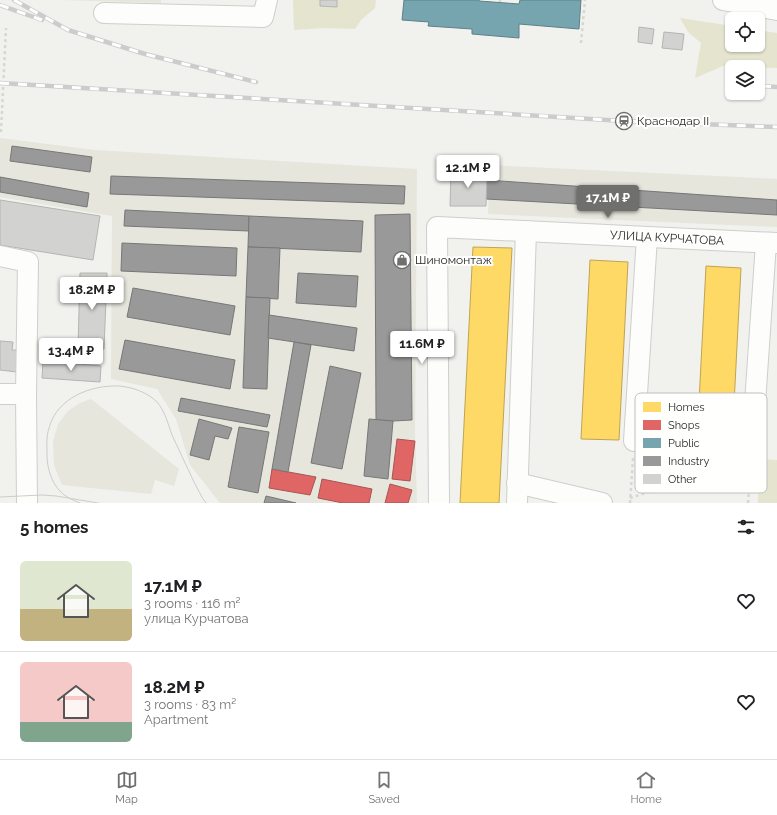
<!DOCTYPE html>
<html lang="en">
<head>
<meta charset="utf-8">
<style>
	body { margin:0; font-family:Raleway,sans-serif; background:#f6f6f6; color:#202124; height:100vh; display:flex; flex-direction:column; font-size:15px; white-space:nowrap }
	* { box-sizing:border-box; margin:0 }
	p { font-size:13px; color:#757577 }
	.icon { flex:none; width:22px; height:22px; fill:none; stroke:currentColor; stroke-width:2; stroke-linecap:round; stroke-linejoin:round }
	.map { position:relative; height:503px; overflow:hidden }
	.panel { display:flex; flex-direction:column; background:#fff; flex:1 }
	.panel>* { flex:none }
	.tools { position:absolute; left:725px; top:12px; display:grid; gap:8px }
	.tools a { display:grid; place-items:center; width:40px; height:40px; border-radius:6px; background:#fff; box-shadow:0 1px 3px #0004; font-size:20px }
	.price { position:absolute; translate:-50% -34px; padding:0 9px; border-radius:4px; background:#fff; color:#222; font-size:13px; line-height:26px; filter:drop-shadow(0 1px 2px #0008) }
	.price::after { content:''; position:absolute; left:50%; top:24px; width:12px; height:9px; margin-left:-6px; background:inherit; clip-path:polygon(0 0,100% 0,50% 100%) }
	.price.active { background:#6f6f6d; color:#fff }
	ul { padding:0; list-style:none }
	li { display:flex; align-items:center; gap:12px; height:100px; padding:0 20px }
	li+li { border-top:1px solid #e0e0e0 }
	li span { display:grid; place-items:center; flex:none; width:112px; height:80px; border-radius:6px; color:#555 }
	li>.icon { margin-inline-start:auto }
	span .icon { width:48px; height:48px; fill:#fffc; stroke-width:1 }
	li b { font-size:17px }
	h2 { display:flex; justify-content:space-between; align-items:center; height:48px; padding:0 20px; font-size:17px }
	.tab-bar { display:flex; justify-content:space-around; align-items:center; height:56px; border-top:1px solid #e0e0e0; background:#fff; font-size:11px; color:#757577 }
	.tab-bar a { display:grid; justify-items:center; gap:2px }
	.tab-bar .active { color:#6f6f6d }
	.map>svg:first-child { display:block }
	.built { fill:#e6e6dd }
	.green { fill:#e4e4cf }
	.homes { fill:#ffd966; stroke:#bfa453 }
	.shops { fill:#e06666; stroke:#a95453 }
	.public { fill:#76a5af; stroke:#5f8086 }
	.industry { fill:#999; stroke:#777 }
	.building { fill:#d2d2d0; stroke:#b4b4b2 }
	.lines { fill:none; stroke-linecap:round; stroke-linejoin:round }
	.minor-casing { stroke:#cececc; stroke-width:22 }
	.path { stroke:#d6d6d4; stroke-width:2.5; stroke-dasharray:3 3; stroke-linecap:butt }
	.minor { stroke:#fdfdfc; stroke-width:20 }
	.tram { stroke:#ccc; stroke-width:1 }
	.rail-casing { stroke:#ccc; stroke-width:4.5 }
	.rail { stroke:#fffffe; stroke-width:3; stroke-dasharray:9; stroke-linecap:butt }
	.labels { text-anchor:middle; stroke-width:4; stroke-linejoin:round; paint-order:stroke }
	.poi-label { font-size:12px; fill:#292927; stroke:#fffffe; text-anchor:start }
	.street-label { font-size:12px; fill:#292927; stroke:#fffffe }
	.key { fill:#fffffe; stroke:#bfbfbe; stroke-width:1 }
	.key-label { font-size:11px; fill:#292927 }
</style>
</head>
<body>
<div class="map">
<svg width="777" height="503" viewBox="0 0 777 503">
	<rect width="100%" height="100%" fill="#f1f1ee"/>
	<g class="built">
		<path d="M62 0H161V3Z"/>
		<path d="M0 138 95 150 417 169 415 432 417 503H220L190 465 176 419 157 389 111 379 112 216 0 197Z"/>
		<path d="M490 165 777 179V227L488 214Z"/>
		<path d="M91 399 179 469 174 486 155 480 151 494 62 485 54 465 53 442 58 424 68 411 80 403Z"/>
	</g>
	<g class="green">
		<path d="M293 0H376L375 8 361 20 355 29 325 28 294 30Z"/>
		<path d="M680 18 732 26V45H758V30L777 33V68L723 66 695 78 701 43 688 32Z"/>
		<path d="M760 459 777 460V503H758Z"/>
	</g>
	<g class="homes">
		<path d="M473 247 512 248 499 503H460Z"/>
		<path d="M590 260 628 262 619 440 581 439Z"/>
		<path d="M706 266 741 268 732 443 697 441Z"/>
	</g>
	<g class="shops">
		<path d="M397 439 415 441 410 481 392 479Z"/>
		<path d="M272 469 316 477 310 495 269 488Z"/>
		<path d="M322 479 372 489 369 503H343L318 498Z"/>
		<path d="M390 484 412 490 408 503H385Z"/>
	</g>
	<path class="public" d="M404 0H479V1L519 4 520 0H581L579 29 519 24V38L472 34V29L428 26 429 22 402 20Z"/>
	<g class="industry">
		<path d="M12 146 92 157 90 172 10 161Z"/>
		<path d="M111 176 405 186 404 204 110 194Z"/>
		<path d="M0 177 89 193 87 207 0 192Z"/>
		<path d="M486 180 777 200V215L486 199Z"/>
		<path d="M125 210 249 216V231L124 226Z"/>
		<path d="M410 214 412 420 393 421 376 420 375 215Z"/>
		<path d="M249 216 363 221 361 252 248 247Z"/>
		<path d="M122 243 237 248 236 276 121 271Z"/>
		<path d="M248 247 280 248 278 299 246 297Z"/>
		<path d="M298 273 358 276 356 307 296 303Z"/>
		<path d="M133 288 235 306 230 335 127 317Z"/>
		<path d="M246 297 270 298 267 389 243 388Z"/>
		<path d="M269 315 357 328 354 351 268 338Z"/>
		<path d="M125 340 235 360 230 389 119 369Z"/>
		<path d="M294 342 311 345 288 472 272 469Z"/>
		<path d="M330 366 361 373 342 469 311 463Z"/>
		<path d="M181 398 270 415 267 427 178 411Z"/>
		<path d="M199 419 232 428 228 439 215 436 209 460 190 455Z"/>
		<path d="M369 419 393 421 388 479 364 476Z"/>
		<path d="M239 427 269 432 258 493 228 487Z"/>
		<path d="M266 496 296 503H264Z"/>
	</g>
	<g class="building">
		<path d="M320 0H337V7L320 6Z"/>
		<path d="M639 27 654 29 652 44 638 42Z"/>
		<path d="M664 32 684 34 682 50 662 48Z"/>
		<path d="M451 172 487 173 486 206H450Z"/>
		<path d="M0 200 100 216 93 260 0 245Z"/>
		<path d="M80 273H107L104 349 78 348Z"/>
		<path d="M0 341 13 342 12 350H19L17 372 0 370Z"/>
		<path d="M43 361 101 366 100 382 42 378Z"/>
	</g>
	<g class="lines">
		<g class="minor-casing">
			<g id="minor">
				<path d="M723 0 777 10"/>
				<path d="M104 13 263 17 267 0"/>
				<path d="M0 256 28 262 26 394 27 503"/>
				<path d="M0 394H26"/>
				<path d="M634 441 647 237"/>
				<path d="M752 447 766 243"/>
				<path d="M517 483 602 503"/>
				<path d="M439 503 437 227 777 243"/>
				<path d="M517 503 526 231"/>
			</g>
		</g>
		<g class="path">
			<path d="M500 2V0"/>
			<path d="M581 43 585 0"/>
			<path d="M1 132 6 28"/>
			<path d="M630 498 667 486 684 449 735 451"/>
			<path d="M630 503 633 458"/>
			<path d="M748 503 751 465"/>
		</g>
		<use href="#minor" class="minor"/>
		<g class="tram">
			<path d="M0 497 42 495 56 496 98 503"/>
			<path d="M80 503C73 500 65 497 60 491 51 482 47 467 47 455 47 446 46 437 49 428 57 398 90 385 119 386 132 387 147 392 157 402 165 411 168 424 172 435 179 451 187 466 194 482 198 489 201 497 206 503"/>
		</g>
		<g class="rail-casing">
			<g id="rail">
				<path d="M14 0 68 30 145 54 256 82"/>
				<path d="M0 5 42 20"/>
				<path d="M0 83 624 121 777 127"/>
				<path d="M762 86 777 87"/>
			</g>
		</g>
		<use href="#rail" class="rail"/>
	</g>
	<defs>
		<g id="station-ring" transform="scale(0.9)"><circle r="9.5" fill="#fffffe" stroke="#6f6f6d" stroke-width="1.5"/><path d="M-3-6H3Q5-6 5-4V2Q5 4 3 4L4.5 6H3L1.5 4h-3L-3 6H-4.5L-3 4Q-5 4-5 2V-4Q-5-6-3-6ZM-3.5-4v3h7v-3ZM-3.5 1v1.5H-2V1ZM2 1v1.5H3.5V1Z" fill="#6f6f6d"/></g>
		<g id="shop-ring" transform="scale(0.9)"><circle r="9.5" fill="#fffffe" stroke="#6f6f6d" stroke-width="1.5"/><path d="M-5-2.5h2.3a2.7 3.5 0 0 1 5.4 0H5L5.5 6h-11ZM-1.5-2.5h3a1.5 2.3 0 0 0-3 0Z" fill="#6f6f6d"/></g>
	</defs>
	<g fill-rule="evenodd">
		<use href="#station-ring" x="624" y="121"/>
		<use href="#shop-ring" x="402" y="260"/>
	</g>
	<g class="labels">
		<g class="poi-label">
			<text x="637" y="125">Краснодар II</text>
			<text x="415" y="264">Шиномонтаж</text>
		</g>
		<g class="street-label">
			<text transform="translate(667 238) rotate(3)" y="4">УЛИЦА КУРЧАТОВА</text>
		</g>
	</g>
	<rect x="635" y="393" width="132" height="100" rx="6" class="key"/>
	<rect x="643" y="402" width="18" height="10" fill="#ffd966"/>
	<rect x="643" y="420" width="18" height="10" fill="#e06666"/>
	<rect x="643" y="438" width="18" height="10" fill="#76a5af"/>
	<rect x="643" y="456" width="18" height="10" fill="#999"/>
	<rect x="643" y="474" width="18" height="10" fill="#d2d2d0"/>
	<g class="key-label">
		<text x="668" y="411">Homes</text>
		<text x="668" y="429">Shops</text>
		<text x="668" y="447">Public</text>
		<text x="668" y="465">Industry</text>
		<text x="668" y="483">Other</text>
	</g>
</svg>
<div class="tools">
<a><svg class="icon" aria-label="locate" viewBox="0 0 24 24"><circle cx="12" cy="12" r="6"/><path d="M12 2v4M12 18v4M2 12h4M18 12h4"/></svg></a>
<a><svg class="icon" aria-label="layers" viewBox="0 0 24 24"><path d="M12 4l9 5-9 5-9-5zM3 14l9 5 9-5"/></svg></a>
</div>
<b class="price" style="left:468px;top:189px">12.1M ₽</b>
<b class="price active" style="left:608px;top:219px">17.1M ₽</b>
<b class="price" style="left:92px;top:311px">18.2M ₽</b>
<b class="price" style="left:422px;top:365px">11.6M ₽</b>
<b class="price" style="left:71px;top:372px">13.4M ₽</b>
</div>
<section class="panel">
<h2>5 homes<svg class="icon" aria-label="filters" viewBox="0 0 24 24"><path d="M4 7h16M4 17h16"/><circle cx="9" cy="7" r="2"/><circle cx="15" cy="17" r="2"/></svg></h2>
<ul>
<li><span style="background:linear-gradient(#dfe7d0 60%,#c2b280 0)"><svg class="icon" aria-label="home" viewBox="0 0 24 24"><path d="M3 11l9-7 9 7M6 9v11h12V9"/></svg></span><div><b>17.1M ₽</b><p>3 rooms · 116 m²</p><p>улица Курчатова</p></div><svg class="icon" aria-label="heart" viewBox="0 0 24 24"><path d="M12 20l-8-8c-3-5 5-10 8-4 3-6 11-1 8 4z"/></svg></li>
<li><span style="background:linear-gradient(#f6c9c9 75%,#7fa58c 0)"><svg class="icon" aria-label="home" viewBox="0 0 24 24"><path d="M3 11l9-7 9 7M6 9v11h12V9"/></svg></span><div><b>18.2M ₽</b><p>3 rooms · 83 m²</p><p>Apartment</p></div><svg class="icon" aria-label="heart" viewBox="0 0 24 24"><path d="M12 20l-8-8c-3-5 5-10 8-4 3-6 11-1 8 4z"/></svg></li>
</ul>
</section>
<nav class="tab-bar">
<a class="active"><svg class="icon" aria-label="map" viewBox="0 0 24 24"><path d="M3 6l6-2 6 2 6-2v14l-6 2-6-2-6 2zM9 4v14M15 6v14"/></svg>Map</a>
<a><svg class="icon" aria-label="saved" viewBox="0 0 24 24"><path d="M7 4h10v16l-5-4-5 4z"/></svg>Saved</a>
<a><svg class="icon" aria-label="home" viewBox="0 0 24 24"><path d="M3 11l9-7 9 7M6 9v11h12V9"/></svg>Home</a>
</nav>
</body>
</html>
